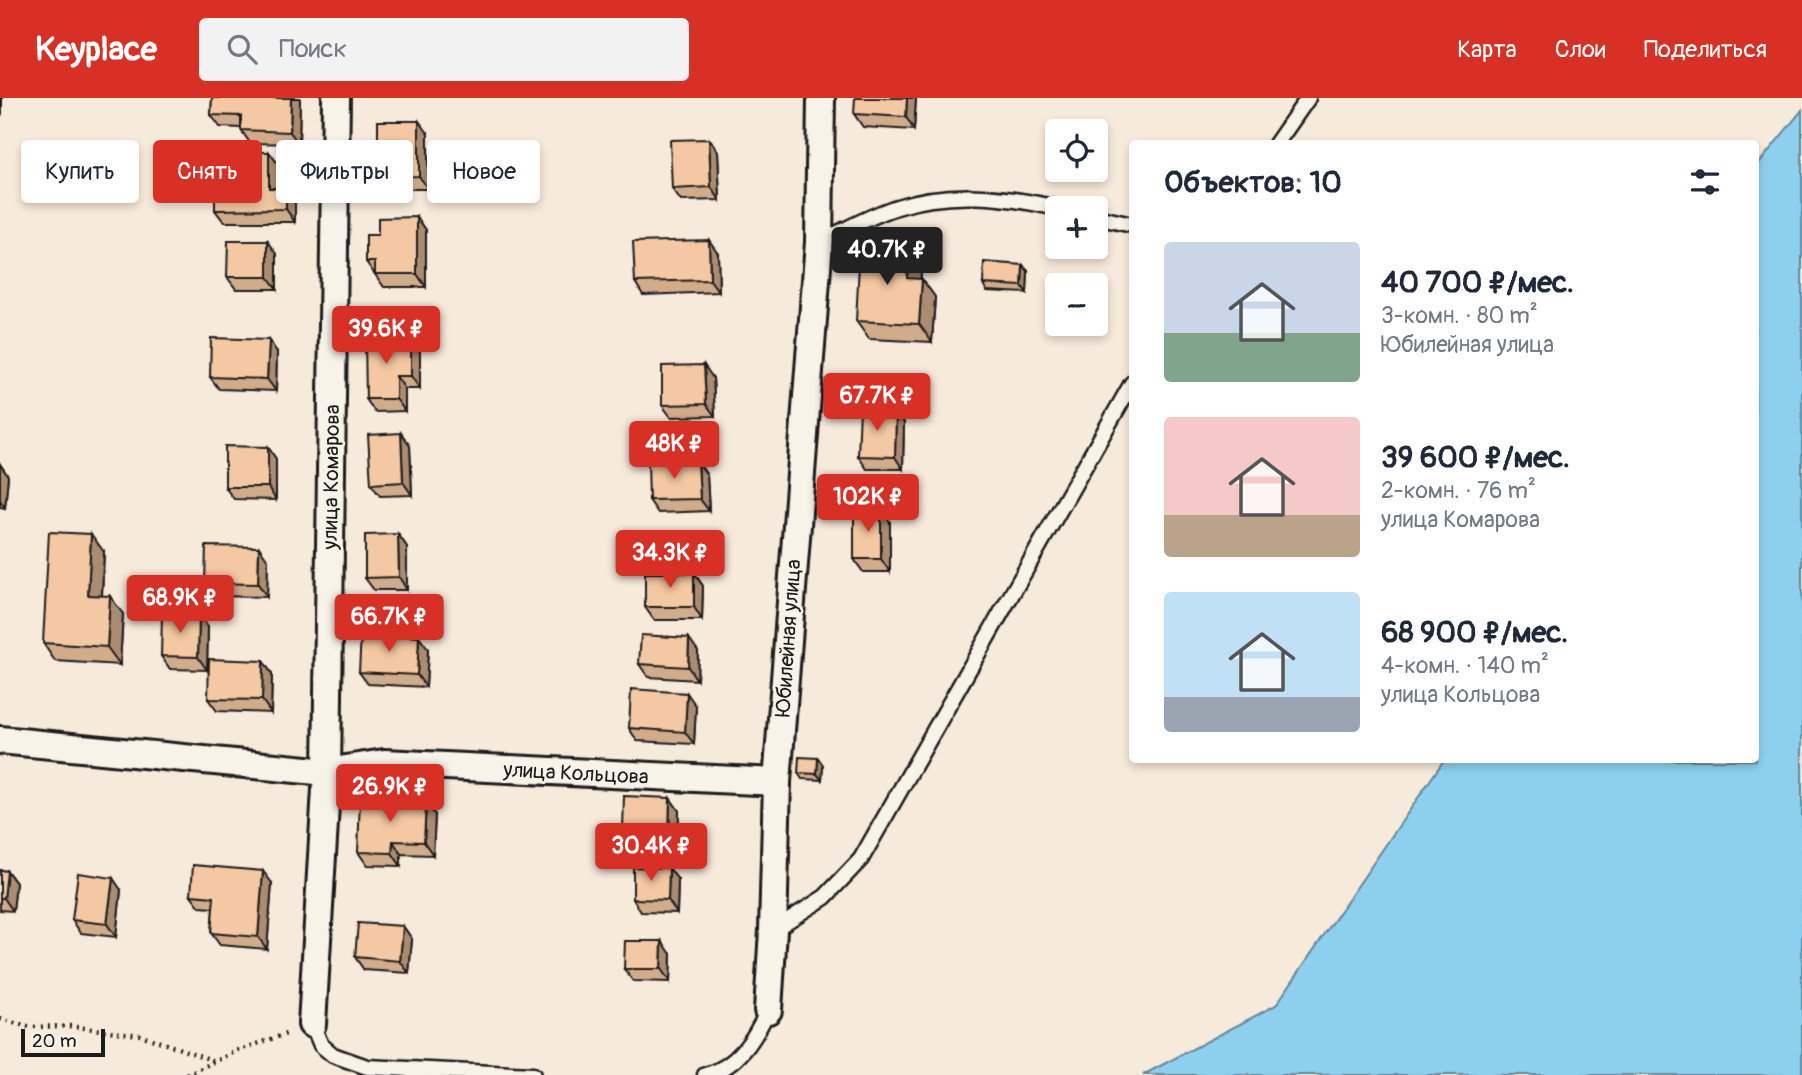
<!DOCTYPE html>
<html lang="ru">
<head>
<meta charset="utf-8">
<style>
	body { margin:0; font-family:Pangolin,sans-serif; background:#f2f2f3; color:#1f2937; height:100vh; display:flex; flex-direction:column; font-size:26px; white-space:nowrap }
	* { box-sizing:border-box; margin:0 }
	p { font-size:23px; color:#747a83 }
	.icon { flex:none; width:38px; height:38px; fill:none; stroke:currentColor; stroke-width:2; stroke-linecap:round; stroke-linejoin:round }
	.map { position:relative; flex:1; overflow:hidden }
	.drawer { position:absolute; left:1129px; top:42px; width:630px; height:623px; display:flex; flex-direction:column; background:#fff; border-radius:7px; box-shadow:0 4px 10px #0003 }
	.drawer>* { flex:none }
	.guide { position:absolute; left:21px; top:42px; width:665px; height:63px; display:flex; gap:14px }
	.buttons { position:absolute; left:1045px; top:21px; display:grid; gap:14px }
	.buttons a { display:grid; place-items:center; width:63px; height:63px; border-radius:7px; background:#fff; box-shadow:0 4px 10px #0003; font-size:35px }
	.scale { position:absolute; left:21px; bottom:18px; width:84px; box-sizing:border-box; padding-left:7px; border:4px solid #1c1c1c; border-top:0; font-size:19px; line-height:24px; white-space:nowrap; color:#1c1c1c; -webkit-text-stroke:5px #f7f3e8; paint-order:stroke }
	.price { position:absolute; translate:-50% -60px; padding:0 16px; border-radius:7px; background:#d93025; color:#fff; font-size:23px; line-height:46px; filter:drop-shadow(0 2px 4px #0008) }
	.price::after { content:''; position:absolute; left:50%; top:42px; width:21px; height:16px; margin-left:-10px; background:inherit; clip-path:polygon(0 0,100% 0,50% 100%) }
	.price.on { background:#222; color:#fff }
	ul { padding:0; list-style:none }
	li { display:flex; align-items:center; gap:21px; height:175px; padding:0 35px }
	li span { display:grid; place-items:center; flex:none; width:196px; height:140px; border-radius:7px; color:#555 }
	li>.icon { margin-inline-start:auto }
	span .icon { width:84px; height:84px; fill:#fffc; stroke-width:1 }
	li b { font-size:30px }
	h2 { display:flex; justify-content:space-between; align-items:center; height:84px; padding:0 35px; font-size:30px }
	.chip { padding:0 24px; border-radius:7px; background:#fff; box-shadow:0 4px 10px #0003; font-size:24px; line-height:63px }
	.chip.on { background:#d93025; color:#fff }
	header { display:flex; align-items:center; gap:42px; box-sizing:border-box; height:98px; padding:0 35px; background:#d93025; color:#fff }
	header strong { font-size:33px }
	nav { display:flex; gap:38px; margin-inline-start:auto; font-size:24px }
	.search { width:490px; height:63px; background:#f2f2f3; display:flex; align-items:center; gap:18px; box-sizing:border-box; padding:0 24px; border-radius:7px; color:#747a83; font-size:26px }
	.map>svg:first-child { display:block }
	.water { fill:#8dd0ee; stroke:#60889a; stroke-width:2 }
	.lines { fill:none; stroke-linecap:round; stroke-linejoin:round }
	.lane-casing { stroke:#1c1c1c; stroke-width:19 }
	.street-casing { stroke:#1c1c1c; stroke-width:32 }
	.path { stroke:#1c1c1c; stroke-width:4.5; stroke-dasharray:2 5; stroke-linecap:butt }
	.lane { stroke:#f7f3e8; stroke-width:14 }
	.street { stroke:#f7f3e8; stroke-width:26 }
	.wall { fill:#d1ac8b; stroke:#1c1c1c; stroke-width:2 }
	.shaded-wall { fill:#aa8c71; stroke:#1c1c1c; stroke-width:2 }
	.building { fill:#f3c8a2; stroke:#1c1c1c; stroke-width:2 }
	.labels { text-anchor:middle; stroke-width:5; stroke-linejoin:round; paint-order:stroke }
	.street-label { font-size:21px; fill:#1c1c1c; stroke:#f7f3e8 }
</style>
</head>
<body>
<header>
<strong>Keyplace</strong>
<div class="search"><svg class="icon" aria-label="search" viewBox="0 0 24 24"><circle cx="10" cy="10" r="6"/><path d="M15 15l6 6"/></svg>Поиск</div>
<nav><a>Карта</a><a>Слои</a><a>Поделиться</a></nav>
</header>
<div class="map">
<svg width="1802" height="977" viewBox="0 0 1802 977">
	<rect width="100%" height="100%" fill="#f6eada"/>
	<filter id="ink" filterUnits="userSpaceOnUse"><feTurbulence type="fractalNoise" baseFrequency=".0143" numOctaves="2"/><feDisplacementMap in="SourceGraphic" scale="14" xChannelSelector="R" yChannelSelector="G"/><feConvolveMatrix kernelMatrix="1 2 1 2 8 2 1 2 1" color-interpolation-filters="sRGB"/></filter>
	<g filter="url(#ink)">
		<path class="water" d="M1802 12V977H1143L1276 907 1444 662H1755V70Z"/>
		<g class="lines">
			<g class="lane-casing">
				<g id="lane">
					<path d="M1276 46 1308 0"/>
					<path d="M1096 119 1132 127"/>
					<path d="M819 144C844 133 871 117 897 109 949 92 1005 98 1057 110"/>
					<path d="M773 832 825 799 861 761 1132 285"/>
					<path d="M312 926 321 947 333 957 367 969 533 977"/>
					<path d="M705 977C737 970 755 940 768 912"/>
				</g>
			</g>
			<g class="street-casing">
				<g id="street">
					<path d="M0 642 327 674 384 665 777 684"/>
					<path d="M768 912 773 832 777 684 819 144 821 0"/>
					<path d="M312 926 327 674 336 0"/>
				</g>
			</g>
			<g class="path">
				<path d="M0 921 29 929 69 928 140 937 215 963"/>
				<path d="M187 977 239 952 289 935"/>
			</g>
			<use href="#lane" class="lane"/>
			<use href="#street" class="street"/>
		</g>
		<g class="wall">
			<path d="M212 0H300L299 46 250 45 241 32V30L220 29 211 17Z"/>
			<path d="M916 0 914 32 863 29 854 16Z"/>
			<path d="M428 35V91H387L378 79Z"/>
			<path d="M709 41 718 53 720 102 681 103 672 91Z"/>
			<path d="M269 54 278 66V90H286L295 103V124H224L215 112Z"/>
			<path d="M417 119 426 132V189H384L366 164 378 137Z"/>
			<path d="M718 155 719 194 643 197 635 184Z"/>
			<path d="M277 156V191H236L227 179Z"/>
			<path d="M921 168V180L935 199 932 244 869 241 856 223Z"/>
			<path d="M1028 173 1027 195 987 193 983 186Z"/>
			<path d="M411 241 420 254V291H405V313L375 314 366 301Z"/>
			<path d="M277 254 276 293 219 291 210 279Z"/>
			<path d="M713 280 715 318 671 319 662 307Z"/>
			<path d="M904 325 903 371H867L858 358Z"/>
			<path d="M401 335 410 348 412 397 380 398 371 386Z"/>
			<path d="M268 349 276 361V402L234 401 225 389Z"/>
			<path d="M0 366 8 378 5 410 0 409Z"/>
			<path d="M707 377 709 413 658 415 649 402Z"/>
			<path d="M890 424V474H863L854 461Z"/>
			<path d="M398 436 407 449V492H374L365 480Z"/>
			<path d="M104 454 102 498 123 516 120 567 55 563 43 545Z"/>
			<path d="M268 462 267 499 214 498 205 485Z"/>
			<path d="M694 475 703 488 702 522H654L645 509Z"/>
			<path d="M208 529 207 572 170 571 161 558Z"/>
			<path d="M428 551 426 589 368 586 359 574Z"/>
			<path d="M698 553 697 582 648 579 639 566Z"/>
			<path d="M263 563 272 576 271 615 217 613 208 601Z"/>
			<path d="M696 608 694 646 637 643 629 630Z"/>
			<path d="M818 660 823 667 822 682 802 681 798 675Z"/>
			<path d="M670 700 679 713 678 746 631 744 623 731Z"/>
			<path d="M435 717 433 757 401 756V768L367 767 358 754Z"/>
			<path d="M669 770 678 782 677 815 641 814 633 801Z"/>
			<path d="M0 772 7 773 16 785 13 813 0 812Z"/>
			<path d="M272 785 267 851 220 847 211 835 213 810 200 809 191 797Z"/>
			<path d="M121 792 116 839 81 835 72 822Z"/>
			<path d="M403 828 412 841 409 875 364 872 355 859Z"/>
			<path d="M671 856 670 884 633 883 624 871Z"/>
		</g>
		<g class="shaded-wall">
			<path d="M0 0H2V15L0 12Z"/>
			<path d="M291 0H300L299 46 290 34Z"/>
			<path d="M907 0H916L914 32 906 19Z"/>
			<path d="M419 23 428 35V91L419 78Z"/>
			<path d="M709 41 718 53 720 102 711 89Z"/>
			<path d="M269 54 278 66V102L269 90Z"/>
			<path d="M286 90 295 103V124L286 111Z"/>
			<path d="M417 119 426 132V189L417 176Z"/>
			<path d="M709 142 718 155 719 194 710 182Z"/>
			<path d="M268 143 277 156V191L268 179Z"/>
			<path d="M909 150 921 168 920 198 907 180Z"/>
			<path d="M1023 167 1028 173 1027 195 1022 188Z"/>
			<path d="M922 181 935 199 932 244 919 226Z"/>
			<path d="M411 241 420 254V291L411 278Z"/>
			<path d="M269 242 277 254 276 293 267 281Z"/>
			<path d="M704 267 713 280 715 318 706 306Z"/>
			<path d="M396 278 405 291V313L396 301Z"/>
			<path d="M896 312 904 325 903 371 895 359Z"/>
			<path d="M401 335 410 348 412 397 403 384Z"/>
			<path d="M268 349 276 361V402L268 389Z"/>
			<path d="M698 364 707 377 709 413 700 401Z"/>
			<path d="M0 366 8 378 5 410 0 402Z"/>
			<path d="M881 411 890 424V474L881 461Z"/>
			<path d="M91 436 104 454 101 515 88 497Z"/>
			<path d="M398 436 407 449V492L399 479Z"/>
			<path d="M259 449 268 462 267 499 258 486Z"/>
			<path d="M694 475 703 488 702 522 694 509Z"/>
			<path d="M110 498 123 516 120 567 107 549Z"/>
			<path d="M199 516 208 529 207 572 198 559Z"/>
			<path d="M419 539 428 551 426 589 417 577Z"/>
			<path d="M689 540 698 553 697 582 688 569Z"/>
			<path d="M263 563 272 576 271 615 262 602Z"/>
			<path d="M687 595 696 608 694 646 685 634Z"/>
			<path d="M818 660 823 667 822 682 817 676Z"/>
			<path d="M670 700 679 713 678 746 669 733Z"/>
			<path d="M426 704 435 717 433 757 424 744Z"/>
			<path d="M393 743 401 756V768L392 755Z"/>
			<path d="M669 770 678 782 677 815 668 802Z"/>
			<path d="M7 773 16 785 13 813 4 800Z"/>
			<path d="M263 773 272 785 267 851 258 839Z"/>
			<path d="M113 780 121 792 116 839 107 826Z"/>
			<path d="M403 828 412 841 409 875 400 863Z"/>
			<path d="M662 843 671 856 670 884 661 871Z"/>
		</g>
		<g class="building">
			<path d="M212 0H291L290 34 241 32V18L211 17Z"/>
			<path d="M855 0H907L906 19 854 16Z"/>
			<path d="M378 23H419V78L378 79Z"/>
			<path d="M709 41 711 89 672 91 670 42Z"/>
			<path d="M215 54H269V90H286V111L215 112Z"/>
			<path d="M417 119V176H375V164H366V137H378V120Z"/>
			<path d="M709 142 710 182 635 184 633 144Z"/>
			<path d="M228 143H268V179H227Z"/>
			<path d="M860 147 909 150 907 180 922 181 919 226 856 223Z"/>
			<path d="M984 164 1023 167 1022 188 983 186Z"/>
			<path d="M211 240 269 242 267 281 210 279Z"/>
			<path d="M411 241V278H396V301H366L365 242Z"/>
			<path d="M704 267 706 306 662 307V268Z"/>
			<path d="M860 311 896 312 895 359 858 358Z"/>
			<path d="M401 335 403 384 371 386 368 337Z"/>
			<path d="M225 348 268 349V389H225Z"/>
			<path d="M698 364 700 401 649 402 648 365Z"/>
			<rect x="854" y="411" width="27" height="50"/>
			<path d="M49 434 91 436 88 497 110 498 107 549 43 545Z"/>
			<path d="M398 436 399 479 365 480V437Z"/>
			<path d="M206 448 259 449 258 486 205 485Z"/>
			<rect x="645" y="475" width="49" height="34"/>
			<path d="M162 516H199L198 559 161 558Z"/>
			<path d="M361 535 419 539 417 577 359 574Z"/>
			<path d="M641 537 689 540 688 569 639 566Z"/>
			<path d="M209 561 263 563 262 602 208 601Z"/>
			<path d="M631 591 687 595 685 634 629 630Z"/>
			<path d="M799 659 818 660 817 676 798 675Z"/>
			<path d="M624 698 670 700 669 733 623 731Z"/>
			<path d="M360 701 426 704 424 744 393 743 392 755 358 754Z"/>
			<path d="M193 767 263 773 258 839 211 835 214 799 191 797Z"/>
			<path d="M633 769 669 770 668 802 633 801Z"/>
			<path d="M0 772 7 773 4 800H0Z"/>
			<path d="M78 775 113 780 107 826 72 822Z"/>
			<path d="M358 825 403 828 400 863 355 859Z"/>
			<path d="M625 843H662L661 871H624Z"/>
		</g>
	</g>
	<g class="labels">
		<g class="street-label">
			<text transform="translate(331 379) rotate(-89)" y="7">улица Комарова</text>
			<text transform="translate(788 540) rotate(-86)" y="7">Юбилейная улица</text>
			<text transform="translate(576 675) rotate(3)" y="7">улица Кольцова</text>
		</g>
	</g>
</svg>
<div class="buttons">
<a><svg class="icon" aria-label="locate" viewBox="0 0 24 24"><circle cx="12" cy="12" r="6"/><path d="M12 2v4M12 18v4M2 12h4M18 12h4"/></svg></a>
<a>+</a>
<a>−</a>
</div>
<div class="scale">20 m</div>
<b class="price on" style="left:887px;top:189px">40.7K ₽</b>
<b class="price" style="left:386px;top:268px">39.6K ₽</b>
<b class="price" style="left:877px;top:335px">67.7K ₽</b>
<b class="price" style="left:674px;top:383px">48K ₽</b>
<b class="price" style="left:868px;top:436px">102K ₽</b>
<b class="price" style="left:670px;top:492px">34.3K ₽</b>
<b class="price" style="left:180px;top:537px">68.9K ₽</b>
<b class="price" style="left:389px;top:556px">66.7K ₽</b>
<b class="price" style="left:390px;top:726px">26.9K ₽</b>
<b class="price" style="left:651px;top:785px">30.4K ₽</b>
<div class="guide">
<a class="chip">Купить</a>
<a class="chip on">Снять</a>
<a class="chip">Фильтры</a>
<a class="chip">Новое</a>
</div>
<section class="drawer">
<h2>Объектов: 10<svg class="icon" aria-label="filters" viewBox="0 0 24 24"><path d="M4 7h16M4 17h16"/><circle cx="9" cy="7" r="2"/><circle cx="15" cy="17" r="2"/></svg></h2>
<ul>
<li><span style="background:linear-gradient(#c9d6e8 65%,#7fa58c 0)"><svg class="icon" aria-label="home" viewBox="0 0 24 24"><path d="M3 11l9-7 9 7M6 9v11h12V9"/></svg></span><div><b>40 700 ₽/мес.</b><p>3-комн. · 80 m²</p><p>Юбилейная улица</p></div></li>
<li><span style="background:linear-gradient(#f6c9c9 70%,#b9a48a 0)"><svg class="icon" aria-label="home" viewBox="0 0 24 24"><path d="M3 11l9-7 9 7M6 9v11h12V9"/></svg></span><div><b>39 600 ₽/мес.</b><p>2-комн. · 76 m²</p><p>улица Комарова</p></div></li>
<li><span style="background:linear-gradient(#bfe0f5 75%,#9aa5b1 0)"><svg class="icon" aria-label="home" viewBox="0 0 24 24"><path d="M3 11l9-7 9 7M6 9v11h12V9"/></svg></span><div><b>68 900 ₽/мес.</b><p>4-комн. · 140 m²</p><p>улица Кольцова</p></div></li>
</ul>
</section>
</div>
</body>
</html>
